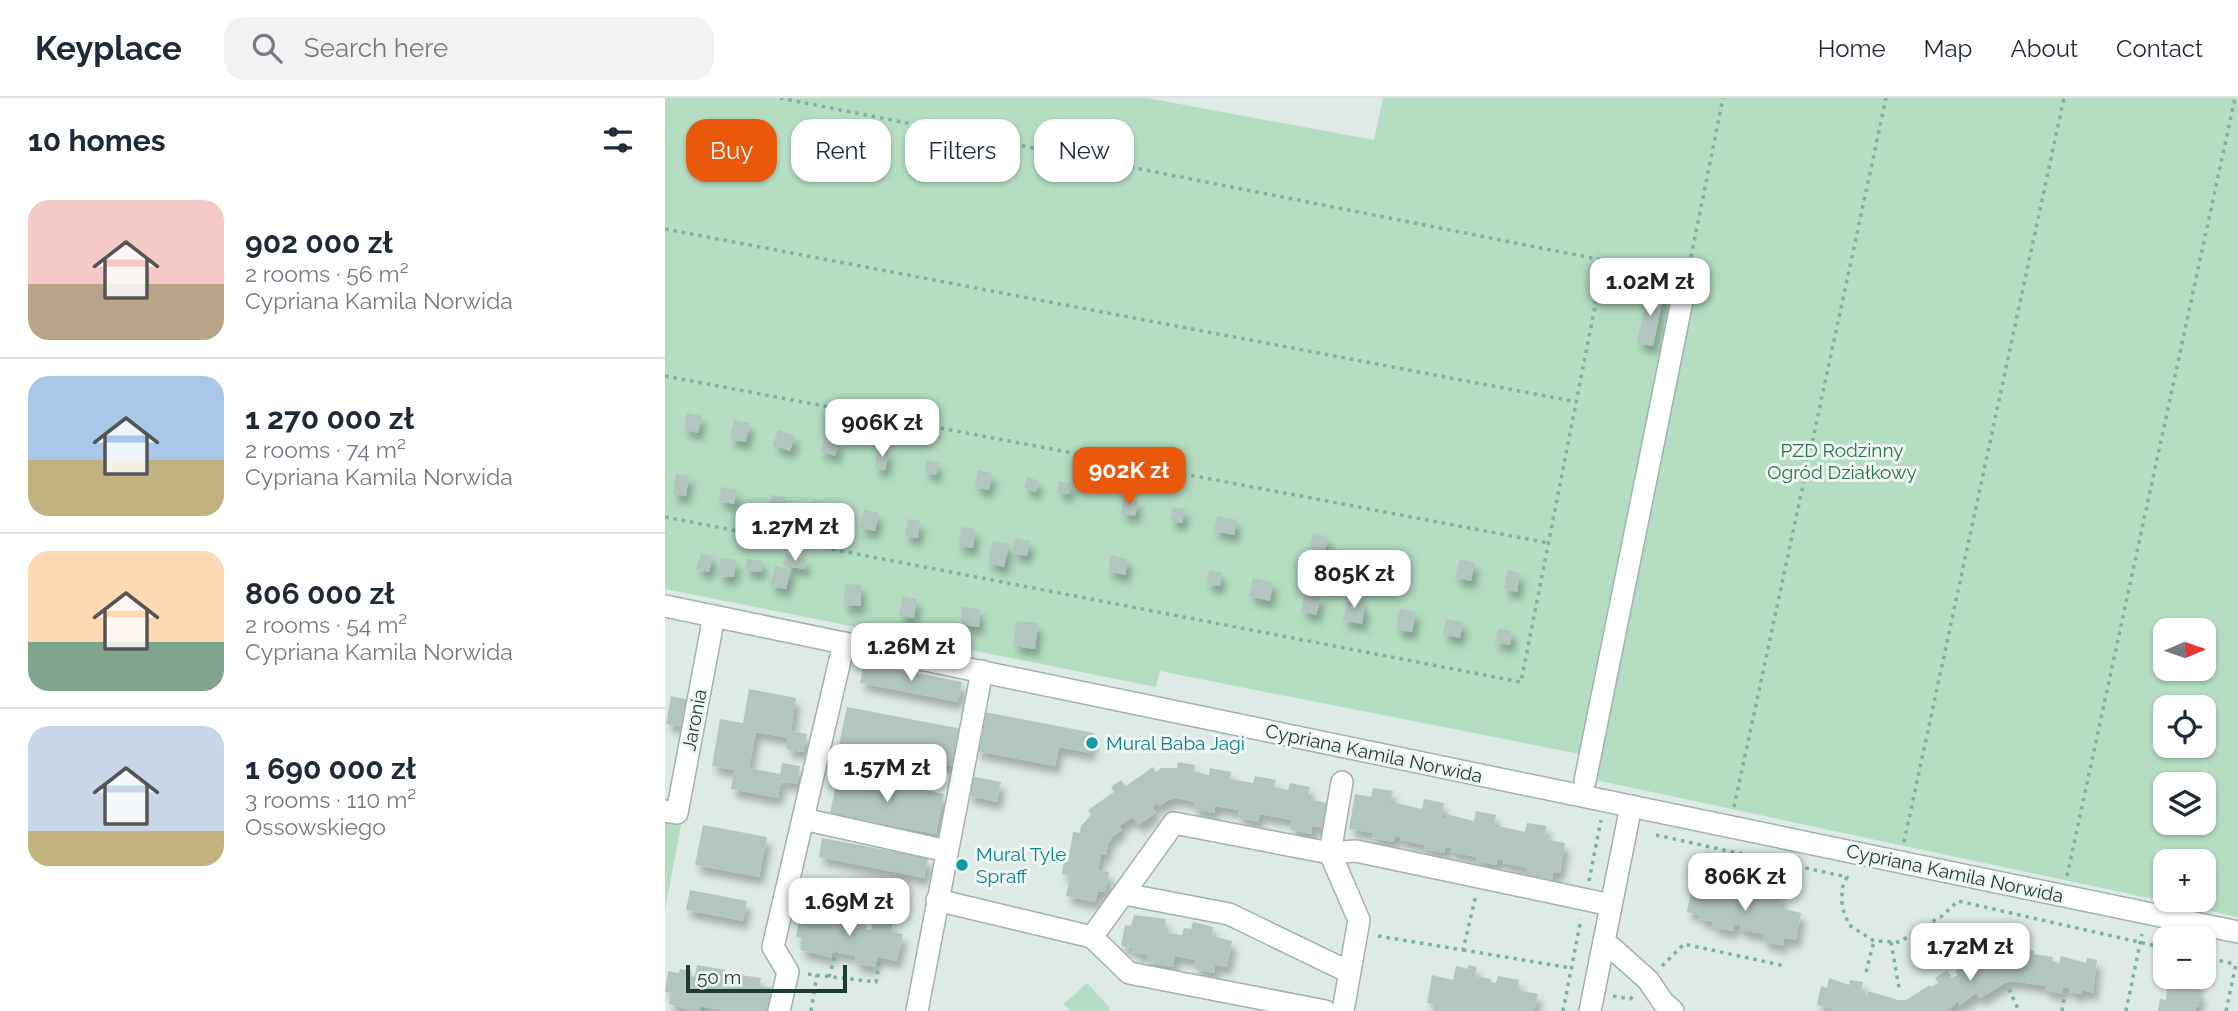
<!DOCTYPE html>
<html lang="en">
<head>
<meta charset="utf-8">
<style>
	body { margin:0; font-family:Raleway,sans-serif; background:#f2f2f3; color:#1f2937; height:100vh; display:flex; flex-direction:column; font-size:26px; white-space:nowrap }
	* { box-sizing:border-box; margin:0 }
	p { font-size:23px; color:#747a83 }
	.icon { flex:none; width:38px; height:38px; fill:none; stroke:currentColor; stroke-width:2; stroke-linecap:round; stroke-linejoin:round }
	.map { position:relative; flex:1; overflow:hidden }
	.side { display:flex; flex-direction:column; background:#fff; width:665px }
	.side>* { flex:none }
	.hud { position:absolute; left:21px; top:21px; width:665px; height:63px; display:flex; gap:14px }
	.needle { width:46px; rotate:88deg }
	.fabs { position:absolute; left:1488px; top:520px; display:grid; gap:14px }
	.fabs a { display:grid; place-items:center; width:63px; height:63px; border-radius:14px; background:#fff; box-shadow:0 2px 5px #0004; font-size:35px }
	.scale { position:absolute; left:21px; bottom:18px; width:161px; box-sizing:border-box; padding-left:7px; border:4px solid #1e3a35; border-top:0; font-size:19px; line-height:24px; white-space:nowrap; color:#1e3a35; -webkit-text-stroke:5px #eef7f3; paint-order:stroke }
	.price { position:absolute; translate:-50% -60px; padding:0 16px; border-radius:14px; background:#fff; color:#222; font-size:23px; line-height:46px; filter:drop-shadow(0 2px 4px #0008) }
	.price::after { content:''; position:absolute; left:50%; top:42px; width:21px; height:16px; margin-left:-10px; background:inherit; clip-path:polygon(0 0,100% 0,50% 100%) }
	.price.active { background:#ea580c; color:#fff }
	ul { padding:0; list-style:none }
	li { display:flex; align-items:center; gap:21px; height:175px; padding:0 28px }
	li+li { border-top:2px solid #e0e1e3 }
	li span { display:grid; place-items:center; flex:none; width:196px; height:140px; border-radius:21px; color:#555 }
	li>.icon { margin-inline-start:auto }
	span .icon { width:84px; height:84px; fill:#fffc; stroke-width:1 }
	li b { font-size:30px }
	h2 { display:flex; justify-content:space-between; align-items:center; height:84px; padding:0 28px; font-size:30px }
	.pill { padding:0 24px; border-radius:21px; background:#fff; box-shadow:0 2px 5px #0004; font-size:24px; line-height:63px }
	.pill.active { background:#ea580c; color:#fff }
	header { display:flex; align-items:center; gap:42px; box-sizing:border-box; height:98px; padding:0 35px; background:#fff; border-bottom:2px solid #e0e1e3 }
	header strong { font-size:33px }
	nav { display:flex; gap:38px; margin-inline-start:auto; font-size:24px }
	.search { width:490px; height:63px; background:#f2f2f3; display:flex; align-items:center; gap:18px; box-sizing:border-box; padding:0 24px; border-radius:21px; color:#747a83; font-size:26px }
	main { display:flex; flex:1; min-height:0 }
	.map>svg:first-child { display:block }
	.green { fill:#b4ddc2; fill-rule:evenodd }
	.building { fill:#b3c5bf; filter:url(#shadow) }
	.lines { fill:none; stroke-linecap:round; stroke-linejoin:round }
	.minor-casing { stroke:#a0b2ad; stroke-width:24 }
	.path { stroke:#7cb0a3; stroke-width:3.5; stroke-dasharray:3.5 5; stroke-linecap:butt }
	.minor { stroke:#fff; stroke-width:21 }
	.culture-dot { fill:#0f9aa8; stroke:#eef7f3; stroke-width:2.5 }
	.labels { text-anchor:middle; stroke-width:6; stroke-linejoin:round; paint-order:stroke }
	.park-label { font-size:19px; fill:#27734a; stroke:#eef7f3 }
	.street-label { font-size:19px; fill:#1e3a35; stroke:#eef7f3 }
	.culture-label { font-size:19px; fill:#0d838f; stroke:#eef7f3; text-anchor:start }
</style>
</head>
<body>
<header>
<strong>Keyplace</strong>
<div class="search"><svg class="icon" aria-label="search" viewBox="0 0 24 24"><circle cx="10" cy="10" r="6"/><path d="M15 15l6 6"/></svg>Search here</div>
<nav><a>Home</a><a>Map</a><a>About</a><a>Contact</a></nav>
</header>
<main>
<section class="side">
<h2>10 homes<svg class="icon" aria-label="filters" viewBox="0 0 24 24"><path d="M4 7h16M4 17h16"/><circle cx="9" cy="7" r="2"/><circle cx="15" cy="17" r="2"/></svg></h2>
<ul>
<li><span style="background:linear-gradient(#f6c9c9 60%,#b9a48a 0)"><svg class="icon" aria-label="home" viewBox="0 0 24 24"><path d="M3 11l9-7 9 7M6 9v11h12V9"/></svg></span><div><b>902 000 zł</b><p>2 rooms · 56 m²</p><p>Cypriana Kamila Norwida</p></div></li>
<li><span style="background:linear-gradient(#a9c7e8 60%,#c2b280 0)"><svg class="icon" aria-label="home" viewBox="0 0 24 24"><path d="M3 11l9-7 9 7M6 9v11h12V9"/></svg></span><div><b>1 270 000 zł</b><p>2 rooms · 74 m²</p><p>Cypriana Kamila Norwida</p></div></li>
<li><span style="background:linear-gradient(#ffd9b3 65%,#7fa58c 0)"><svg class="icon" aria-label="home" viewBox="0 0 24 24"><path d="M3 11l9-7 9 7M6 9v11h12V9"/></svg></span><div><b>806 000 zł</b><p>2 rooms · 54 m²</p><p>Cypriana Kamila Norwida</p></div></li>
<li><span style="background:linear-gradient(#c9d6e8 75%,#c2b280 0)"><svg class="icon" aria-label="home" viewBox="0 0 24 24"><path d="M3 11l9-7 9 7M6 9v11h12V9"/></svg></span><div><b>1 690 000 zł</b><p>3 rooms · 110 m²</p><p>Ossowskiego</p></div></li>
</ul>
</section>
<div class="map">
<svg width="1573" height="913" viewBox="0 0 1573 913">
	<defs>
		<filter id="shadow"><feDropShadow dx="4.5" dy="8" stdDeviation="3.5" flood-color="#0004"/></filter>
	</defs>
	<rect width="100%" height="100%" fill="#ddeae5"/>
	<g class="green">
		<path d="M0 0H482L709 42 718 0H1573V819L912 678 915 656 495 573 491 589 0 491ZM1500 532H1538V570H1500ZM1500 609H1538V648H1500ZM1500 686H1538V724H1500ZM1500 763H1538V802H1500Z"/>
		<path d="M0 724 16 727 0 811Z"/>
		<path d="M422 885 445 910 442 913H405L399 906Z"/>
	</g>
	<g class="building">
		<path d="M983 191 999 195 988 248 972 245Z"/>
		<path d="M22 315 37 318 33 335 19 331Z"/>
		<path d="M69 322 85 325 81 344 65 341Z"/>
		<path d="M113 332 130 338 125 353 108 347Z"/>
		<path d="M160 340 174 345 170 358 155 353Z"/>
		<path d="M213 351 224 353 220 372 210 370Z"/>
		<path d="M262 362 273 364 271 377 260 374Z"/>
		<path d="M313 372 327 375 324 392 310 389Z"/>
		<path d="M11 376 24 377 21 398 8 396Z"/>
		<path d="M362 379 374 383 371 394 359 390Z"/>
		<path d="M394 383 406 386 404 396 392 394Z"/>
		<path d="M56 389 72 392 69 406 54 403Z"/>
		<path d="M107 397 121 399 118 417 103 415Z"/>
		<path d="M459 399 473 403 470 418 456 415Z"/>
		<path d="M148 403 165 408 160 425 143 421Z"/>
		<path d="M508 409 520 411 517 425 505 423Z"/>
		<path d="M199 411 214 415 210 433 195 430Z"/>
		<path d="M552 418 572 422 569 437 549 433Z"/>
		<path d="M243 421 255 423 253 440 240 438Z"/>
		<path d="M296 429 310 431 308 450 294 448Z"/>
		<path d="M648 435 663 439 660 454 645 451Z"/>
		<path d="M351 440 365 443 362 458 348 455Z"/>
		<path d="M328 443 344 446 339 469 323 465Z"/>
		<path d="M36 455 48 458 44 474 31 471Z"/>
		<path d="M446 457 463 461 460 477 443 473Z"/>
		<path d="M120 458 141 461 140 471 118 468Z"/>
		<path d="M56 460 71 462 69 479 54 478Z"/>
		<path d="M82 461 98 463 96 474 80 472Z"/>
		<path d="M795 461 810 465 806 483 790 479Z"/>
		<path d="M110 468 126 471 121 491 105 488Z"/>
		<path d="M544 472 557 474 555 488 542 487Z"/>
		<path d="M843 472 855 475 852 494 839 491Z"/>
		<path d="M588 480 608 484 605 503 584 498Z"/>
		<path d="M180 486 196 487V508H179Z"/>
		<path d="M640 495 656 499 651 517 636 513Z"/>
		<path d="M686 496 696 498 695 506 700 507 697 526 678 522 682 503 684 504Z"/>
		<path d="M238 498 252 501 249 520 234 518Z"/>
		<path d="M297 509 315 511 314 529 296 527Z"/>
		<path d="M735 511 751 514 747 534 731 531Z"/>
		<path d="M781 521 798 524 795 540 778 536Z"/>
		<path d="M351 523 373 525 370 551 349 548Z"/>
		<path d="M833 530 847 533 845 547 830 544Z"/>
		<path d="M199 565 297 584 293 604 195 585Z"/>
		<path d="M84 591 131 600 126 633 142 636 138 654 121 651 123 640 91 634 84 670 115 676 117 665 135 668 132 686 116 683 113 700 66 691 69 672 47 668 55 621 78 625Z"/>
		<path d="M6 598 25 602 20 629 1 626Z"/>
		<path d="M182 609 297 631 290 669 174 647Z"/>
		<path d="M319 614 429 635 425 655 394 649 390 668 311 653Z"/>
		<path d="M513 664 530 667 529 674 544 677 545 670 566 674 565 681 588 685 590 678 611 682 609 689 623 692 625 685 645 689 642 701 663 705 659 730 647 728 646 736 625 732 627 722 595 716 593 724 573 719 574 712 550 708 549 715 528 711 530 704 512 700 503 702 494 708 492 705 487 709 491 715 473 727 468 719 454 728 457 732 447 739 443 746 441 757 436 756 433 772 444 774 440 794 433 793 430 804 401 798 405 778 397 776 399 763 403 764 408 734 415 735 416 728 426 717 423 712 449 694 446 689 456 682 461 688 488 669 491 674 496 670H512Z"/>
		<path d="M173 676 279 696 271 736 165 716Z"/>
		<path d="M306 678 336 684 332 704 302 697Z"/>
		<path d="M708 690 728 693 725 707 730 708V705L757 711 759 701 779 705 776 720 781 721V716L809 723 811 713 831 717 829 730 833 731V728L860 734 862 725 882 728 879 741 900 745 895 775 888 774 887 782 862 777 863 770 838 765V762L833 761 831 767 811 763 812 759 786 754 787 750 780 749 779 755 759 751 760 747 735 742V739L730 738 728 744 707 740 708 735 684 731 690 696 706 699Z"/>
		<path d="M38 727 102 739 94 779 30 767Z"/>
		<path d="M157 740 263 760 259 780 154 759Z"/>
		<path d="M1035 784 1043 785 1042 789 1053 791 1054 785 1067 787 1066 795 1096 801 1098 791 1107 792 1106 796 1117 797 1115 810 1136 815 1131 842 1119 840 1118 848 1098 843 1099 836 1075 832V827L1069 826 1068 833 1047 829 1048 824 1034 821V817L1022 814 1026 794 1033 796Z"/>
		<path d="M25 792 82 803 78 823 21 812Z"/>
		<path d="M164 813 192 818 190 825 202 827 201 831 206 832 208 822 228 826 226 834 238 836 232 863 212 859 210 869 189 865 191 858 167 854V860L135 852 137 840 131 839 135 818 146 820 147 816 158 818 157 823 162 824Z"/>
		<path d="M469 817 501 821 499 831 504 832 503 835 517 837 519 830 526 831 528 824 548 829 547 838 567 843 562 869 550 867 549 875 529 871 531 862 510 858 508 869 481 864 483 857 467 854 468 850 456 848 460 827 466 828Z"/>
		<path d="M1351 849 1369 853V856L1388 859 1387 863 1394 865 1396 858 1421 865 1422 860 1432 862 1428 895 1417 892 1416 896 1404 894 1405 890 1398 889 1397 896 1380 892 1381 888 1348 883 1340 885 1315 900 1311 895 1295 907 1293 903 1282 913H1165V911L1152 907 1156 888 1162 890 1164 880 1184 887 1185 882 1198 884 1195 896 1202 898 1203 893 1233 902H1241L1265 887 1266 889 1273 885 1270 880 1282 872 1287 880 1293 877 1290 873 1308 861 1309 863 1326 853 1329 858 1342 851 1350 853Z"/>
		<path d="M32 867 60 872 59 879 70 881 69 885 74 886 76 877 96 880 94 888 106 890 101 913H59L36 908 35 913H28L4 906 6 895 0 894 3 873 14 875 15 871 26 873V878L30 879Z"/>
		<path d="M803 867 812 869 810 878 826 881V884L831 885 833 878 854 882 852 892 873 896 869 913H772L773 907 762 905 767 877 788 882 791 868 803 871Z"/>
		<path d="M1512 878 1533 881 1531 894 1536 895 1533 909 1531 908 1530 913H1493L1495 901 1501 902 1503 881 1512 882Z"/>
	</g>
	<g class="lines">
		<g class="minor-casing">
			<g id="minor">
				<path d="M0 508 1573 834"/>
				<path d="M920 683 1022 178"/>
				<path d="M0 713 12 715 49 518"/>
				<path d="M138 721 282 753"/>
				<path d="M459 796 564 816 684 874"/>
				<path d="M272 802 427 839 509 725 665 755 677 684"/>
				<path d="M427 839 464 875 660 913"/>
				<path d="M939 843 983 882 998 904 1008 913"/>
				<path d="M114 913 123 874 108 849 179 545"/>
				<path d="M252 913 317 573"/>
				<path d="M678 913 694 822 665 755 691 753 946 807"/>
				<path d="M925 913 966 708"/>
			</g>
		</g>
		<g class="path">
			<path d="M115 0 1003 175"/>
			<path d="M0 131 912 304"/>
			<path d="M1026 159 1058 0"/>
			<path d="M0 278 884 445"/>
			<path d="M0 419 856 584 939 163"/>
			<path d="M1069 709 1221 0"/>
			<path d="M991 737 1182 779 1177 790V809L1184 827 1209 843 1234 844 1277 818 1293 803 1500 850"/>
			<path d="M1239 744 1399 0"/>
			<path d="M1402 778 1570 0"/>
			<path d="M924 783 936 722"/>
			<path d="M1260 829 1279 862"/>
			<path d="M713 838 798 852 811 797"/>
			<path d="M1226 844 1234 890"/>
			<path d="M798 852 906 870"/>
			<path d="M1538 859 1570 866"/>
			<path d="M997 868 1019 846 1120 868"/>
			<path d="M1201 874 1209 843"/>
			<path d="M143 876 211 884 215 859"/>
			<path d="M164 879 171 854"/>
			<path d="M1344 891 1354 913"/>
			<path d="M948 898 965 901 970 897"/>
			<path d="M37 913 38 908"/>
			<path d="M146 913 152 877"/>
			<path d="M898 913 916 821"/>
			<path d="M1397 913 1399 901"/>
			<path d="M1461 913 1477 836"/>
			<path d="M1561 913 1571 866"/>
		</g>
		<use href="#minor" class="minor"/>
	</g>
	<g class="culture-dot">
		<circle cx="427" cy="645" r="7"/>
		<circle cx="297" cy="767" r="7"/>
	</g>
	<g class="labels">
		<g class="park-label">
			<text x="1177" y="359">PZD Rodzinny<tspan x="1177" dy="22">Ogród Działkowy</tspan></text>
		</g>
		<g class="street-label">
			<text transform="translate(29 622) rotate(-79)" y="7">Jaronia</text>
			<text transform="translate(709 655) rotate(12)" y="7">Cypriana Kamila Norwida</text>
			<text transform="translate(1290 775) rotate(12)" y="7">Cypriana Kamila Norwida</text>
		</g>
		<g class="culture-label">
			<text x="441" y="652">Mural Baba Jagi</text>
			<text x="311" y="763">Mural Tyle<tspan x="311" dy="22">Spraff</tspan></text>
		</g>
	</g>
</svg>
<div class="fabs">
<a><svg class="needle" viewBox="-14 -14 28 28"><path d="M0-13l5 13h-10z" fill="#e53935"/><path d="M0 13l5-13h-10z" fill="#747a83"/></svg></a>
<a><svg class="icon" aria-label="locate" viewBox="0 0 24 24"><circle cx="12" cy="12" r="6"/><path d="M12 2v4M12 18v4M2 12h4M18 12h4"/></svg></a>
<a><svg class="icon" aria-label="layers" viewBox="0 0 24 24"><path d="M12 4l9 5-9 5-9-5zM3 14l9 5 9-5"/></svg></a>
<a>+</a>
<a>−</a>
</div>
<div class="scale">50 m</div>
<b class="price" style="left:985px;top:220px">1.02M zł</b>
<b class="price" style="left:217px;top:361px">906K zł</b>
<b class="price active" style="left:464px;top:409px">902K zł</b>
<b class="price" style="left:130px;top:465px">1.27M zł</b>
<b class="price" style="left:689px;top:512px">805K zł</b>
<b class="price" style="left:246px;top:585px">1.26M zł</b>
<b class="price" style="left:222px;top:706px">1.57M zł</b>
<b class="price" style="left:1080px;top:815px">806K zł</b>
<b class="price" style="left:184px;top:840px">1.69M zł</b>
<b class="price" style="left:1305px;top:885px">1.72M zł</b>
<div class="hud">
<a class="pill active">Buy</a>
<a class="pill">Rent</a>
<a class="pill">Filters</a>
<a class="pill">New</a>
</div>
</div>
</main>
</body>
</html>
